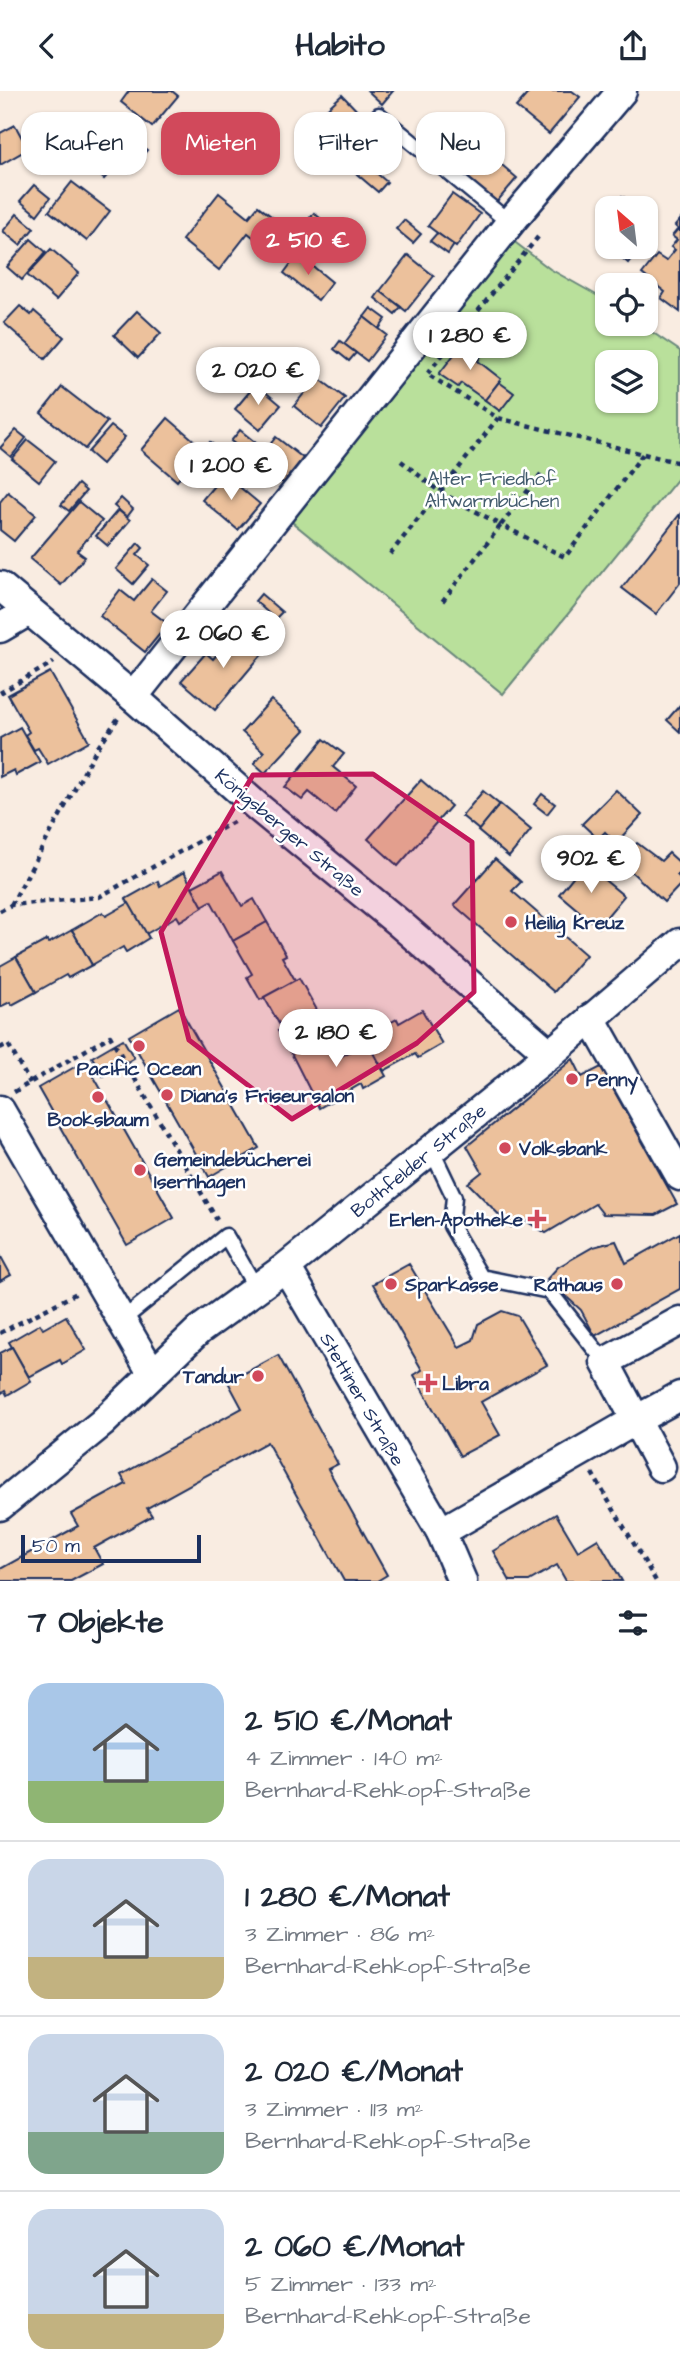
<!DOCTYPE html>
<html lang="de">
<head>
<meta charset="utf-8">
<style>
	body { margin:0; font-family:"Architects Daughter",sans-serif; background:#f6f6f7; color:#1f2937; height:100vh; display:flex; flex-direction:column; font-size:26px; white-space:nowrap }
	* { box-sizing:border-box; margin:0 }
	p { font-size:23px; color:#747a83 }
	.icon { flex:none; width:38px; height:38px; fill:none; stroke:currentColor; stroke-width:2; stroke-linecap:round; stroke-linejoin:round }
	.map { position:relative; height:1490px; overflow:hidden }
	.drawer { display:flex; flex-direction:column; background:#fff; flex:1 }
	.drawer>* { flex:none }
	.guide { position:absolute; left:21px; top:21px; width:639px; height:63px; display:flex; gap:14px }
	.needle { width:46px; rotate:332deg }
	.buttons { position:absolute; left:595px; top:105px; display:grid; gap:14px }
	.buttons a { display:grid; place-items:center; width:63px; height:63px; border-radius:14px; background:#fff; box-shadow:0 2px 5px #0004; font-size:35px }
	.scale { position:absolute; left:21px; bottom:18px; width:180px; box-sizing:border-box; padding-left:7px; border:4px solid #1b2f5e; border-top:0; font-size:19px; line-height:24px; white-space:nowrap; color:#1b2f5e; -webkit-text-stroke:5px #fff; paint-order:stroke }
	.price { position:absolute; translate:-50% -60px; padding:0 16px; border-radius:24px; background:#fff; color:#222; font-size:23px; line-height:46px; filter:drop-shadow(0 2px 4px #0008) }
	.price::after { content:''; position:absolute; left:50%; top:42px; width:21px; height:16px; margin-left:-10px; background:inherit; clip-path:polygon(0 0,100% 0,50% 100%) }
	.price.active { background:#d1495b; color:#fff }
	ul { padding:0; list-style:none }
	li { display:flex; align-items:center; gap:21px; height:175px; padding:0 28px }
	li+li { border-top:2px solid #e0e1e3 }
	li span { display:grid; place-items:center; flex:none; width:196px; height:140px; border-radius:21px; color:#555 }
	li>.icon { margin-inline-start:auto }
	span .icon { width:84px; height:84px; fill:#fffc; stroke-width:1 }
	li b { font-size:30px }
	h2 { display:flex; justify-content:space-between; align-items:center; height:84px; padding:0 28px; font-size:30px }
	.pill { padding:0 24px; border-radius:21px; background:#fff; box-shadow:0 2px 5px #0004; font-size:24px; line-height:63px }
	.pill.active { background:#d1495b; color:#fff }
	header { display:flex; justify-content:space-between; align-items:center; height:91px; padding:0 28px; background:#fff; font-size:32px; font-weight:800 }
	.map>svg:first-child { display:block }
	.green { fill:#b9e09b; stroke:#6a887c; stroke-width:2; fill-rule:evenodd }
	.building { fill:#ecc19c; stroke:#1b2f5e; stroke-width:2 }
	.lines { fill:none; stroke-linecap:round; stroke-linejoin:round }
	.service-casing { stroke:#1b2f5e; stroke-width:19 }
	.minor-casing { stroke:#1b2f5e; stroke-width:33 }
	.path { stroke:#1b2f5e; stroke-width:4.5; stroke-dasharray:5 5; stroke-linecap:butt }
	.service { stroke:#fff; stroke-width:14 }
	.minor { stroke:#fff; stroke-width:28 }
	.marked { fill:#c2185b; fill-opacity:0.2; stroke:#c2185b; stroke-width:5; stroke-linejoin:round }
	.poi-dot { fill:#d1495b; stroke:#fff; stroke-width:2.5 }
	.labels { text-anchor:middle; stroke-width:5; stroke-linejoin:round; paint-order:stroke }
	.park-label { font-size:19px; fill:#425b6d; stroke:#fff }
	.street-label { font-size:19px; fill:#1b2f5e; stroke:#fff }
	.poi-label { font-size:19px; font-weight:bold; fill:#1b2f5e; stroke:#fff; text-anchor:start }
</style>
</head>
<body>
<header><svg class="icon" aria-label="back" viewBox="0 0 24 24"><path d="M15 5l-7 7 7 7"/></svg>Habito<svg class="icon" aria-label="share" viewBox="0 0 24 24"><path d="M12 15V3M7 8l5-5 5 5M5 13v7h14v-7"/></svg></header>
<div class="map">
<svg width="680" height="1490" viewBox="0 0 680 1490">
	<rect width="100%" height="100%" fill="#f9ece1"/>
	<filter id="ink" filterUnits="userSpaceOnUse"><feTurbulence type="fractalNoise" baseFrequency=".0143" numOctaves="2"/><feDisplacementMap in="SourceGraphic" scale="14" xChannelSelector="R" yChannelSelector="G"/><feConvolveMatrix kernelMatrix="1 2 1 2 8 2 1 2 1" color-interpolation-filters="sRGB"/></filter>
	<g filter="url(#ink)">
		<path class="green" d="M512 149 550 178 607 210V233H640L680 260V385L503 603 292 431ZM607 271H646V310H607Z"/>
		<g class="building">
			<path d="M129 0H172L178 5 152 36 121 11Z"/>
			<path d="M368 0H393L382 13Z"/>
			<path d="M530 0H572L580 6 549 43 516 16Z"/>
			<path d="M342 4 366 29 332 60 309 34Z"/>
			<path d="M112 30 147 59 128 81 118 72 104 88 80 67Z"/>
			<path d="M15 34 28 58 0 74V42Z"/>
			<path d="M74 43 87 54 70 74 57 63Z"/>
			<path d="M453 43 471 58 457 75 439 61Z"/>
			<path d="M488 62 517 87 495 113 465 89Z"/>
			<path d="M361 69 387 91 378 101 352 79Z"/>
			<path d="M72 91 110 120 87 150 49 120Z"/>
			<path d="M34 94 50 107 37 124 20 110Z"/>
			<path d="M219 102 249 126 258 115 280 132 263 154 248 142 219 179 182 149Z"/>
			<path d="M452 103 480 123 456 156 428 135Z"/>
			<path d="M622 105 640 116V117H621L616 114Z"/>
			<path d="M314 122 338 142 316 168 292 147Z"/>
			<path d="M17 123 34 137 20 154 3 140Z"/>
			<path d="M404 129 421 143 413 152 396 138Z"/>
			<path d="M680 129V221L661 207 665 201 642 183 657 164 666 170 675 159 671 156 677 149 672 145 678 138 675 135Z"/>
			<path d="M437 142 454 154 448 163 430 150Z"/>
			<path d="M31 148 46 161 22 189 7 176Z"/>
			<path d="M627 156H640L628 172 620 165Z"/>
			<path d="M51 158 79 182 56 209 27 184Z"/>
			<path d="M298 163 332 191 318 209 284 182Z"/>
			<path d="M408 164 434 185 406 220 380 200Z"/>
			<path d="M380 200 401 216 395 223 375 207Z"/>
			<path d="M20 215 31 224 34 220 64 246 45 268 4 232Z"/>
			<path d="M371 217 386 228 379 238 364 226Z"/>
			<path d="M137 220 161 242 138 267 114 244Z"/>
			<path d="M364 226 387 244 367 270 344 253Z"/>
			<path d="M340 250 356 262 349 270 334 258Z"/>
			<path d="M463 252 481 265 478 270 501 288 485 309 461 292 458 296 439 283Z"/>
			<path d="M317 286 345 307 321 337 294 315Z"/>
			<path d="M499 291 514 302 500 320 485 309Z"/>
			<path d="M256 293 281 314 260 339 235 318Z"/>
			<path d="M62 296 107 331 85 358 41 322Z"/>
			<path d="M168 327 204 358 177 390 141 359Z"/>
			<path d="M111 335 125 346 102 373 88 361Z"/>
			<path d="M16 339 26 347 11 366 0 357Z"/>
			<path d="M240 339 262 357 253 368 231 350Z"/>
			<path d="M276 346 303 367 283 392 256 371Z"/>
			<path d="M28 349 55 370 39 390 12 368Z"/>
			<path d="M210 351 221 360 207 378 196 370Z"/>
			<path d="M225 360 240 372 229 385 215 373Z"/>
			<path d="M224 383 260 413 238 439 202 409Z"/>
			<path d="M78 393 86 400 69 420 61 414Z"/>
			<path d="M8 401 36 424 14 450 0 439V411Z"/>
			<path d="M121 407 133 418 127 426 114 415Z"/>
			<path d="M79 411 102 430 77 460 85 466 61 494 30 468Z"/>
			<path d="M118 419 130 429 108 455 96 445Z"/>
			<path d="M680 423V492L656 523 622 497Z"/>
			<path d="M138 452 143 457 137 464 149 474 133 493 116 478Z"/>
			<path d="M152 488 167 500 151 520 168 533 145 561 100 525 120 499 134 510Z"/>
			<path d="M261 503 282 521 275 528 255 510Z"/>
			<path d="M238 539 264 561 215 619 181 590 206 562 213 568Z"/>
			<path d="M50 581 89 650 48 673 38 657 34 659 25 644 29 641 8 604Z"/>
			<path d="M271 609 305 639 265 682 254 672 264 661 242 641Z"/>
			<path d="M680 614V641L667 629Z"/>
			<path d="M20 636 40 671 16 684 14 679 0 686V647Z"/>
			<path d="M324 648 344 663 333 676 356 695 335 722 309 701 302 709 285 696Z"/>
			<path d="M421 689 451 715 398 775 368 748Z"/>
			<path d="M616 699 642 724 616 752 605 741 598 748 582 733Z"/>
			<path d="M483 700 500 714 479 739 462 725Z"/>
			<path d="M542 703 555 713 547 723 534 713Z"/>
			<path d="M500 713 531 739 509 766 478 740Z"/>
			<path d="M637 752 661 770 669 762 680 772V780L677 784 680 787V794L664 811 621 771Z"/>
			<path d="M495 768 521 791 512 800 586 864 554 901 454 814Z"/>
			<path d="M584 772 624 805 598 836 559 803Z"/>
			<path d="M222 780 242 815 254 808 267 831 233 850 211 810 202 815 192 796Z"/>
			<path d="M184 781 203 816 180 830 177 825 146 843 126 808 158 790 160 795Z"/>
			<path d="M129 812 149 847 126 861 123 856 92 874 72 839 103 821 106 825Z"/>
			<path d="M267 831 286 864 282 866 295 889 260 909 247 886 252 883 233 850Z"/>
			<path d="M72 839 92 874 68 887 66 884 36 901 16 866 47 849 49 852Z"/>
			<path d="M16 866 36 901 12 914 10 911 0 916V875Z"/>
			<path d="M299 887 317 919 313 921 325 943 291 962 278 940 282 938 264 906Z"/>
			<path d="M179 916 259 1057 209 1086 129 945Z"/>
			<path d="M422 919 442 953 418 967 415 963 384 980 365 946 397 928 399 932Z"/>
			<path d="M325 943 338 967 367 951 386 985 363 998 361 993 319 1017 291 962Z"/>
			<path d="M123 948 134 967 103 985 92 966Z"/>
			<path d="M573 968 582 986 601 976 677 1113 656 1124 603 1123 595 1113 546 1142 524 1129 511 1136 468 1092 482 1081 467 1055Z"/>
			<path d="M85 970 174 1127 127 1154 38 997Z"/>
			<path d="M680 1142V1198L595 1245 581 1219 547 1188 558 1176 593 1156 616 1150 626 1172Z"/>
			<path d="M0 1164 11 1184 0 1190Z"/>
			<path d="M409 1173 459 1256 473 1249 478 1233 502 1220 518 1225 547 1274 481 1311 500 1344 460 1365 414 1284 422 1279 373 1193Z"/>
			<path d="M66 1225 86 1259 62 1273 60 1269 29 1286 9 1251 40 1233 43 1238Z"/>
			<path d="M12 1256 31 1290 7 1304 5 1300 0 1303V1262Z"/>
			<path d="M278 1264 338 1373 328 1378 387 1484 377 1490H344L267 1351 147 1417 152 1425 94 1457 103 1473 71 1490H0V1478L78 1435 71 1423 126 1393 121 1384 242 1317 228 1291Z"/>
			<path d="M556 1423 578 1460 598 1448 622 1490H566L557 1474 529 1490H510L493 1460Z"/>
		</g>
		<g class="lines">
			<g class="service-casing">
				<g id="service">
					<path d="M379 24 510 132"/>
					<path d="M431 1058 454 1106 451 1135 481 1186 549 1200 605 1271"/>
					<path d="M121 1230 226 1145 256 1197"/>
				</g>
			</g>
			<g class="minor-casing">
				<g id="minor">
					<path d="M0 495 133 606 259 717 399 832 550 963"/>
					<path d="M0 537 29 520"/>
					<path d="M133 606 514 127 622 0"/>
					<path d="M591 927 680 1085"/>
					<path d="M0 1019 152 1282"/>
					<path d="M286 1176 441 1441 462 1490"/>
					<path d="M680 1230 605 1271 636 1329 680 1305"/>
					<path d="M0 1415 102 1332 198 1240 286 1176 550 963 680 852"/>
					<path d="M441 1441 636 1329 661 1376"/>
				</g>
			</g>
			<g class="path">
				<path d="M538 146 427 283 498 327 680 372"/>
				<path d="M401 370 440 401 498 327"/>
				<path d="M541 383 501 434 565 466 643 363"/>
				<path d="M390 463 440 401 501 434 441 512"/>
				<path d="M0 602 54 571"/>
				<path d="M11 814 96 659 119 626"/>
				<path d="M0 820 11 814 99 806 237 729"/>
				<path d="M0 957 8 953 30 992"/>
				<path d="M14 1001 110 945 217 1129"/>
				<path d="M0 1242 77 1202"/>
				<path d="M592 1382 656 1490"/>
			</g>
			<use href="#service" class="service"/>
			<use href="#minor" class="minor"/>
		</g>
	</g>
	<path class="marked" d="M373 683 472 751 474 901 417 952 292 1028 189 949 161 841 253 684Z"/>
	<g class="poi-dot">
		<circle cx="511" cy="831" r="7"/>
		<circle cx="139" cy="955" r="7"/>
		<circle cx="572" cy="988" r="7"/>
		<circle cx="167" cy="1004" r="7"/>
		<circle cx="98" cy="1006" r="7"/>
		<circle cx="505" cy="1057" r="7"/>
		<circle cx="140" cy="1079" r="7"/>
		<path d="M533.5 1117.5h7v7h7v7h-7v7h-7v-7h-7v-7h7z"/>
		<circle cx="391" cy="1193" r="7"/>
		<circle cx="617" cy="1193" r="7"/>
		<circle cx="258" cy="1285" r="7"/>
		<path d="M424.5 1281.5h7v7h7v7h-7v7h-7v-7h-7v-7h7z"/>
	</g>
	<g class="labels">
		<g class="park-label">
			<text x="492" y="394">Alter Friedhof<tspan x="492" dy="22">Altwarmbüchen</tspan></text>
		</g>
		<g class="street-label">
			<text transform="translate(290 741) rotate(40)" y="7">Königsberger Straße</text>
			<text transform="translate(418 1069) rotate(-39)" y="7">Bothfelder Straße</text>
			<text transform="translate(363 1308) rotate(60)" y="7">Stettiner Straße</text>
		</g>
		<g class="poi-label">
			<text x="525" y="838">Heilig Kreuz</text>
			<text x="139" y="984" text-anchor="middle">Pacific Ocean</text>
			<text x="586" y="995">Penny</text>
			<text x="181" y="1011">Diana's Friseursalon</text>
			<text x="98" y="1035" text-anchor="middle">Booksbaum</text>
			<text x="519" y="1064">Volksbank</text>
			<text x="154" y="1075">Gemeindebücherei<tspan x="154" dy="22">Isernhagen</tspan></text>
			<text x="523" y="1135" text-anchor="end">Erlen-Apotheke</text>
			<text x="405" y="1200">Sparkasse</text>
			<text x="603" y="1200" text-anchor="end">Rathaus</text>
			<text x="244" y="1292" text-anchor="end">Tandur</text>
			<text x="442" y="1299">Libra</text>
		</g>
	</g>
</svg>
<div class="buttons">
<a><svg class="needle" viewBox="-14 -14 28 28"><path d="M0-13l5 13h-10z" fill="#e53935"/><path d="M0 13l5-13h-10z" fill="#747a83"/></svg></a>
<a><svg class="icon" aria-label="locate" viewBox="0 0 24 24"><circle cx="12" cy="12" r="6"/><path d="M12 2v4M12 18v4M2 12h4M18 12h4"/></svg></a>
<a><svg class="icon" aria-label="layers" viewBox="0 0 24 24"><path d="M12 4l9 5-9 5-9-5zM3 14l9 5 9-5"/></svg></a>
</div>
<div class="scale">50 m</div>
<b class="price active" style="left:308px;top:186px">2 510 €</b>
<b class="price" style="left:470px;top:281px">1 280 €</b>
<b class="price" style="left:258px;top:316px">2 020 €</b>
<b class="price" style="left:231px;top:411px">1 200 €</b>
<b class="price" style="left:223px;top:579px">2 060 €</b>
<b class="price" style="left:591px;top:804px">902 €</b>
<b class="price" style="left:336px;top:978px">2 180 €</b>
<div class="guide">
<a class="pill">Kaufen</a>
<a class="pill active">Mieten</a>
<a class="pill">Filter</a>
<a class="pill">Neu</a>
</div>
</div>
<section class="drawer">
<h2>7 Objekte<svg class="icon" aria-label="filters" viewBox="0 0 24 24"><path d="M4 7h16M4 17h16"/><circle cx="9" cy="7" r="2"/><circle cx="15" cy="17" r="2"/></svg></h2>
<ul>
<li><span style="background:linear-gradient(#a9c7e8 70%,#8fb573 0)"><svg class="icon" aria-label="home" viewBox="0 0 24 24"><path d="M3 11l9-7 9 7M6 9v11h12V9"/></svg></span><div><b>2 510 €/Monat</b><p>4 Zimmer · 140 m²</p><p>Bernhard-Rehkopf-Straße</p></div></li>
<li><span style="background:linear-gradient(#c9d6e8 70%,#c2b280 0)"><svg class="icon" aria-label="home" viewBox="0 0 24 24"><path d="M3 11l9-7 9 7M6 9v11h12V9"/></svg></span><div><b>1 280 €/Monat</b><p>3 Zimmer · 86 m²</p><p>Bernhard-Rehkopf-Straße</p></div></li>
<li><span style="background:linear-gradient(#c9d6e8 70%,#7fa58c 0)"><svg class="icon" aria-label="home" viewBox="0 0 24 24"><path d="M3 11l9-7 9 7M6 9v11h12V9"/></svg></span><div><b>2 020 €/Monat</b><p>3 Zimmer · 113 m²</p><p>Bernhard-Rehkopf-Straße</p></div></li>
<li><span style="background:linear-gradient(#c9d6e8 75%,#c2b280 0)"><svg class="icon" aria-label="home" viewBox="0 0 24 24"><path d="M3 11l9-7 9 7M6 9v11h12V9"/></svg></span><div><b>2 060 €/Monat</b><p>5 Zimmer · 133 m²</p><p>Bernhard-Rehkopf-Straße</p></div></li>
</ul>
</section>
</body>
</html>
